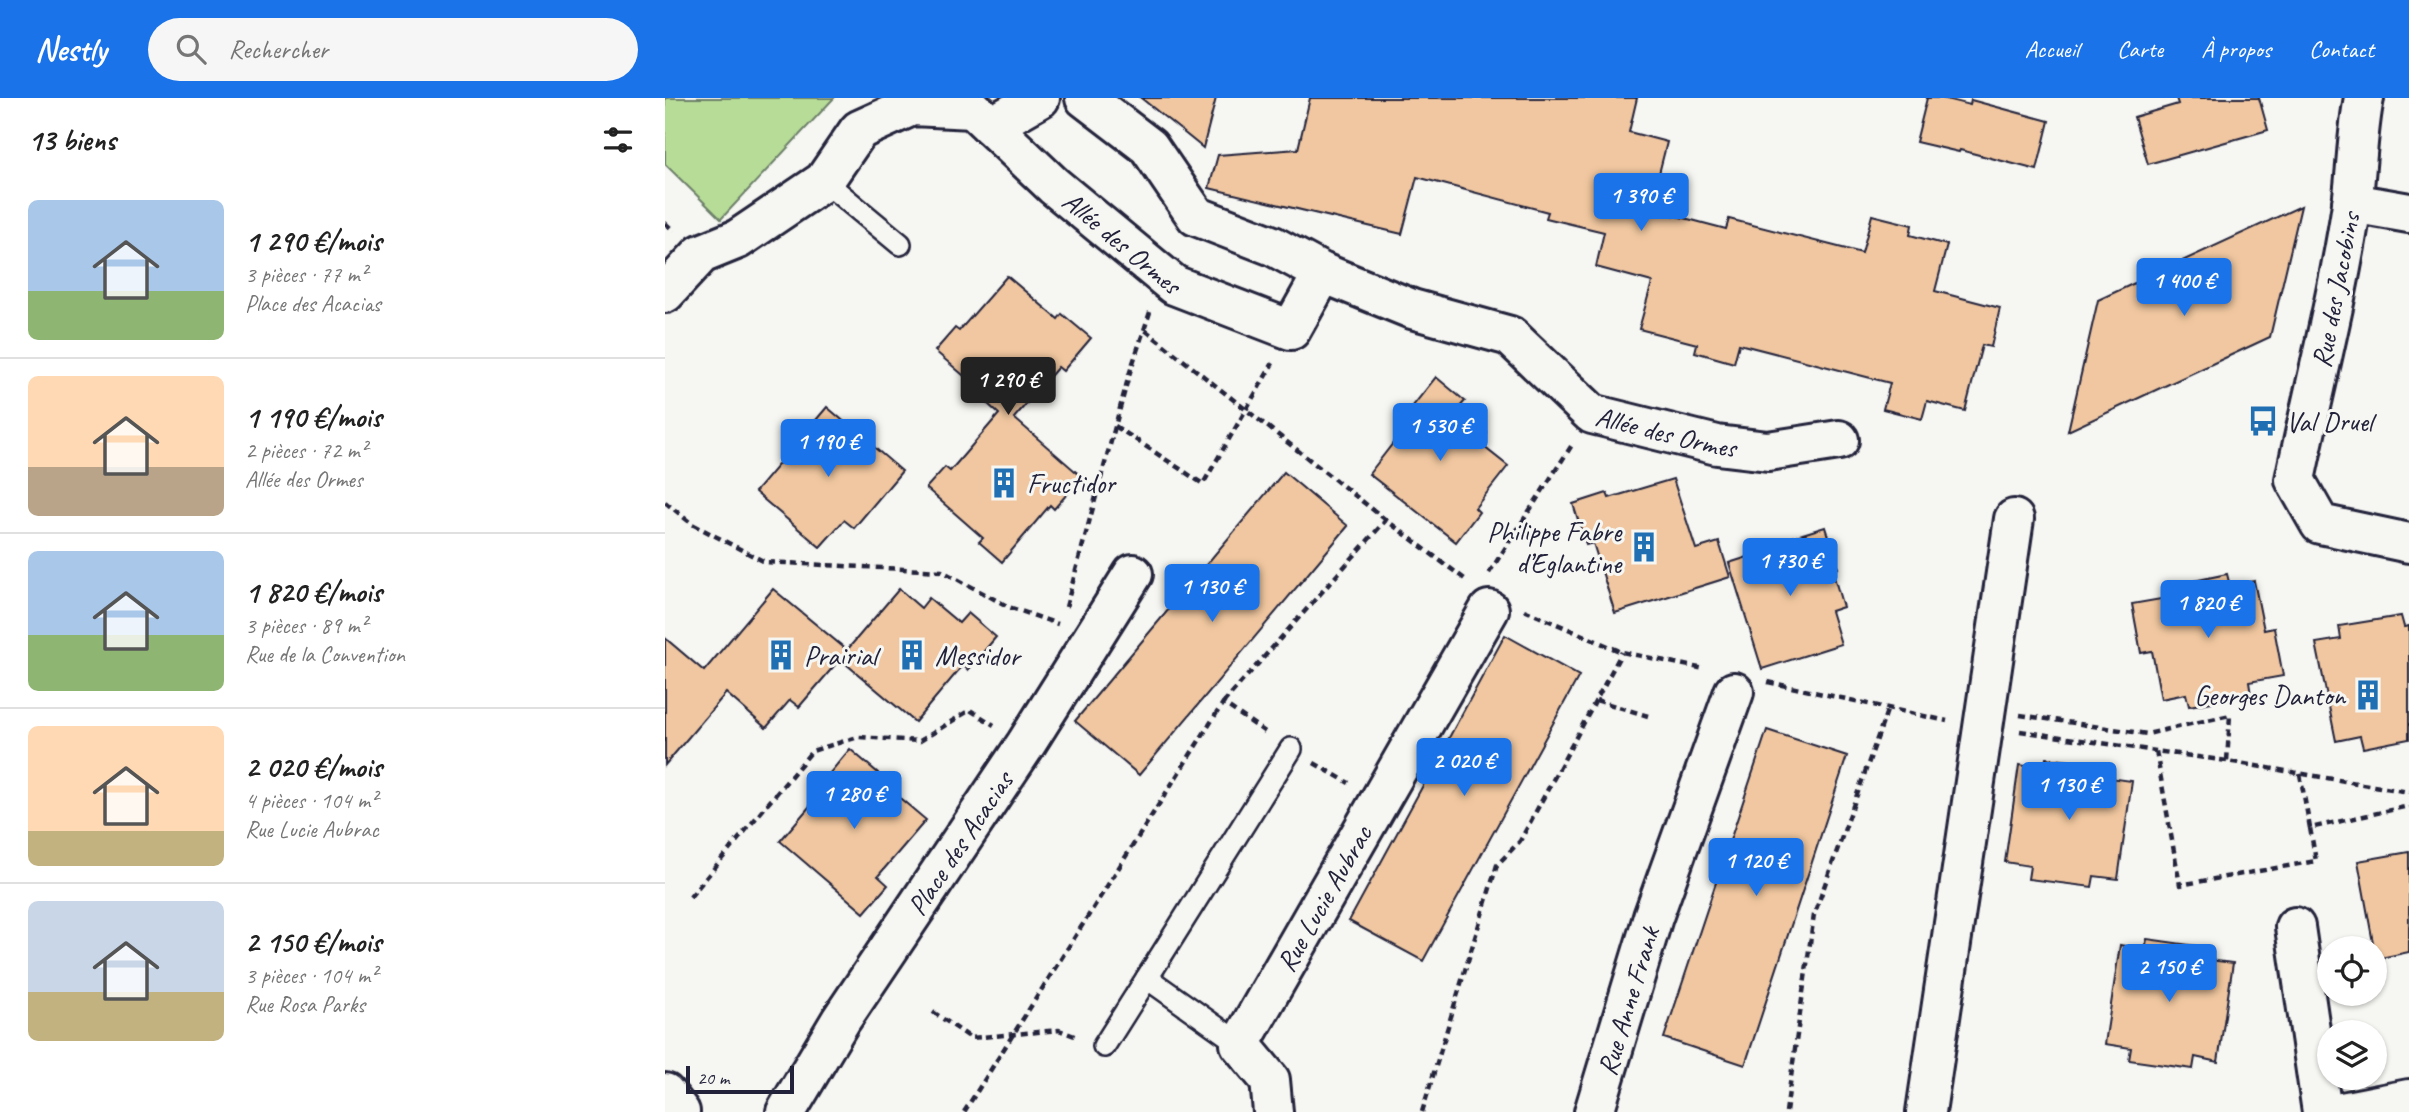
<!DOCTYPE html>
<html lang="fr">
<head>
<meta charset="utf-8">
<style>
	body { margin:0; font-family:Caveat,sans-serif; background:#f6f6f6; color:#222; height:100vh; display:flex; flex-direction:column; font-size:26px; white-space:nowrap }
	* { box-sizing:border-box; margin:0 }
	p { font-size:23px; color:#767676 }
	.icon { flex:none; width:38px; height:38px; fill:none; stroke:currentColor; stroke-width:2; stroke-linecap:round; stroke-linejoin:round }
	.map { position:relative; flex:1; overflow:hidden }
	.sheet { display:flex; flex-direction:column; background:#fff; width:665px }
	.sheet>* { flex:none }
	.tools { position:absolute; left:1652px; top:838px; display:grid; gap:14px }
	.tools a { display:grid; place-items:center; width:70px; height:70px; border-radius:50%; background:#fff; box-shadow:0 2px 5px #0004; font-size:35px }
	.scale { position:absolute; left:21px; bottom:18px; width:108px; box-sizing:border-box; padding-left:7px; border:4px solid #22223b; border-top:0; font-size:19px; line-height:24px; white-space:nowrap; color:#22223b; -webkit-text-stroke:5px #f6f6f2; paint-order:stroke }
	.price { position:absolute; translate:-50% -60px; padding:0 16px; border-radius:7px; background:#1a73e8; color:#fff; font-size:23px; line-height:46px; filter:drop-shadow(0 2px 4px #0008) }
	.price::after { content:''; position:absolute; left:50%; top:42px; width:21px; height:16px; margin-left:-10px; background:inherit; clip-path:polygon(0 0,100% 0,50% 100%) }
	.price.on { background:#222; color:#fff }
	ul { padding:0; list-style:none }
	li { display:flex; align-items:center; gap:21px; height:175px; padding:0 28px }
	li+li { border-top:2px solid #e0e0e0 }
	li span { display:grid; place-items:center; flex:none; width:196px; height:140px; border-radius:10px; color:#555 }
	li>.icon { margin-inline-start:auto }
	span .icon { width:84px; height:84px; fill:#fffc; stroke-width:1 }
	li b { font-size:30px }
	h2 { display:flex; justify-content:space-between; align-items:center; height:84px; padding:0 28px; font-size:30px }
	header { display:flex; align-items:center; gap:42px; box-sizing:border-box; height:98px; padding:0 35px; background:#1a73e8; color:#fff }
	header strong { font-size:33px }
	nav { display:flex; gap:38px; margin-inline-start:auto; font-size:24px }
	.search { width:490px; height:63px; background:#f6f6f6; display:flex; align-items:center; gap:18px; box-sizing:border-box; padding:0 24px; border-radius:38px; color:#767676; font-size:26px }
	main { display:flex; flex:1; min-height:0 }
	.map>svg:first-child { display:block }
	.green { fill:#b7dc97; stroke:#6c7f69; stroke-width:2 }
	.building { fill:#f0c7a0; stroke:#22223b; stroke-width:2 }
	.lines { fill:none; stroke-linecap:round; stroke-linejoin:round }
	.lane-casing { stroke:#22223b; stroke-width:26 }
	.street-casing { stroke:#22223b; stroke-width:44 }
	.path { stroke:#22223b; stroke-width:4.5; stroke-dasharray:7 5; stroke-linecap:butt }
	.lane { stroke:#f6f6f2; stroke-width:21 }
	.street { stroke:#f6f6f2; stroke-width:38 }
	.labels { text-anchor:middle; stroke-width:6; stroke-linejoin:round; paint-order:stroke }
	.street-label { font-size:28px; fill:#22223b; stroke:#f6f6f2 }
	.poi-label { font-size:28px; fill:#22223b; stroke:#f6f6f2; text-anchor:start }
</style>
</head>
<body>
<header>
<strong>Nestly</strong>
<div class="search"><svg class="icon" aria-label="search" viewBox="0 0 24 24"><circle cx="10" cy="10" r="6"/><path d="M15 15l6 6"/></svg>Rechercher</div>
<nav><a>Accueil</a><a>Carte</a><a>À propos</a><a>Contact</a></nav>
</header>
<main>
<section class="sheet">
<h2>13 biens<svg class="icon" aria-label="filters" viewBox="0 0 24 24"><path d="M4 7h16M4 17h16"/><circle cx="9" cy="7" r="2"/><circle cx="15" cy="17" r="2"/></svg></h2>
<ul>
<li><span style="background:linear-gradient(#a9c7e8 65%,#8fb573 0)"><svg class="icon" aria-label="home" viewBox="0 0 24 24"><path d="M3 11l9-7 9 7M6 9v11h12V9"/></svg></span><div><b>1 290 €/mois</b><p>3 pièces · 77 m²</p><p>Place des Acacias</p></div></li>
<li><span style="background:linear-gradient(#ffd9b3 65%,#b9a48a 0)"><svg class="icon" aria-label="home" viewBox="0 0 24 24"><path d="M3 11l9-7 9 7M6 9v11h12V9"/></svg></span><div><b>1 190 €/mois</b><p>2 pièces · 72 m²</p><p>Allée des Ormes</p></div></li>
<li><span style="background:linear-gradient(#a9c7e8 60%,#8fb573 0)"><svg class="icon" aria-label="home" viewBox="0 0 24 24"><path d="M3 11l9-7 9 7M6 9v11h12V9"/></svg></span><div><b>1 820 €/mois</b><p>3 pièces · 89 m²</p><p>Rue de la Convention</p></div></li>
<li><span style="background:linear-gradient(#ffd9b3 75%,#c2b280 0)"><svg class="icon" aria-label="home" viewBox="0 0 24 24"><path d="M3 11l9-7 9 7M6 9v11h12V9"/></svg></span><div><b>2 020 €/mois</b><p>4 pièces · 104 m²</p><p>Rue Lucie Aubrac</p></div></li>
<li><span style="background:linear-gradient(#c9d6e8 65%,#c2b280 0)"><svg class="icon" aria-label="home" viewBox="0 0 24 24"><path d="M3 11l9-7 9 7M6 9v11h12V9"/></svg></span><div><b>2 150 €/mois</b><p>3 pièces · 104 m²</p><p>Rue Rosa Parks</p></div></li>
</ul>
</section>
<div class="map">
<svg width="1744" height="1014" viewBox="0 0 1744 1014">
	<rect width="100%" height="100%" fill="#f6f6f2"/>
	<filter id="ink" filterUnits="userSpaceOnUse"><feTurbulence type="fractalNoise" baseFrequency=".0143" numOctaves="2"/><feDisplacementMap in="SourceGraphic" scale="14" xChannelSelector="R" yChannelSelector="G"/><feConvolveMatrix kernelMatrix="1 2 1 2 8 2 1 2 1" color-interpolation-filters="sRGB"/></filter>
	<g filter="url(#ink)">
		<path class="green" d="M0 0H169L56 121 0 66Z"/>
		<g class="building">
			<path d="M476 0H551L538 50Z"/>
			<path d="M645 0H972L964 34 1002 44 985 111 1061 131 1064 121 1197 155 1207 117 1247 127 1245 137 1282 147 1270 193 1335 210 1326 249 1317 247 1300 313 1262 303 1257 321 1218 311 1225 285 1074 246 1069 265 1030 254 1032 246 974 231 987 184 931 169 939 134 881 120 883 114 752 79 737 136 544 90 553 57 633 51Z"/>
			<path d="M1262 0H1277L1305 7 1306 2 1384 23 1372 72 1295 52 1294 54 1251 44Z"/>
			<path d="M1511 0H1594L1603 32 1483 66 1469 19 1513 6Z"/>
			<path d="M1636 108 1605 239 1403 333 1433 202Z"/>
			<path d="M342 178 393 221 397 216 426 240 398 273 393 269 349 320 417 379 389 411 385 407 337 464 314 444 318 440 261 390 280 369 285 373 334 316 323 306 326 301 270 253 290 230 294 233Z"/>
			<path d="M771 279 800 303 792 312 822 335 814 345 843 368 810 410 814 414 791 444 704 376 749 318 744 313Z"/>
			<path d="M162 309 237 373 189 430 179 422 155 449 90 394Z"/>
			<path d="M619 374 683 428 474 677 410 623Z"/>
			<path d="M1008 381 1031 451 1054 444 1065 479 950 515 928 445 921 447 908 406 942 395 944 400Z"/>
			<path d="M1160 429 1173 470 1167 472 1178 509 1166 513 1176 546 1097 571 1064 465 1127 445 1125 440Z"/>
			<path d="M1562 476 1565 488 1589 483 1599 532 1609 530 1618 578 1584 584 1586 597 1524 608 1521 596 1496 601 1487 553 1476 555 1467 506 1502 500 1500 489Z"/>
			<path d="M108 491 182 552 234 491 256 510 264 500 294 525 303 515 331 539 303 572 298 567 250 624 175 561 134 609 125 602 101 630 61 595 0 667V540L39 573Z"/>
			<path d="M1736 518 1739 529 1744 528V641L1698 650 1695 638 1671 643 1651 545 1676 541 1674 528Z"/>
			<path d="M840 537 914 578 758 863 684 823Z"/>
			<path d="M1102 632 1182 658 1080 967 999 940Z"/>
			<path d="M185 651 213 675 210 679 261 722 213 778 223 787 199 815 115 743 163 687 158 683Z"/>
			<path d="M1381 660 1445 668 1444 680 1467 683 1453 781 1429 778 1427 789 1363 781 1365 768 1340 764 1354 667 1379 671Z"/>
			<path d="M1744 754V854L1711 861 1693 763Z"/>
			<path d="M1482 841 1546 850 1544 862 1568 865 1553 964 1530 959 1528 971 1464 962 1466 950 1440 946 1455 847 1480 852Z"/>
		</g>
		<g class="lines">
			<g class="lane-casing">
				<g id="lane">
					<path d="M159 83 235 146"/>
					<path d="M482 880 626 651"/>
					<path d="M439 948 482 880 575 946"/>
				</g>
			</g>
			<g class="street-casing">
				<g id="street">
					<path d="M420 0 484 49 531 118 608 148 658 175"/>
					<path d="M1699 0C1692 35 1692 70 1687 106 1673 199 1649 290 1630 382L1655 426 1744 445"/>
					<path d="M326 28 375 0"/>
					<path d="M1687 105 1744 115"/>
					<path id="s1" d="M0 195 36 156 73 141 159 83 194 32 247 8 308 11 389 88 509 187 626 232 658 175 747 211 845 238 927 316 1052 347 1103 353 1174 342"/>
					<path d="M1630 829 1657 1014"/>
					<path d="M0 995 15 1014"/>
					<path id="s2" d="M121 1014 176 922 361 646 468 476"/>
					<path id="s3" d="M608 1014 605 982 575 946 824 512"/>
					<path id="s4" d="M929 1014 988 819 1069 594"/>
					<path d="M1261 1014 1349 421"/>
					<path d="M1677 1014 1744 1001"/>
				</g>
			</g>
			<g class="path">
				<path d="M0 125 9 133"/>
				<path d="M480 232 721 422"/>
				<path d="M450 328 538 386 608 265"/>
				<path d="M0 404 27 426 100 464 277 473 344 509 393 526"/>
				<path d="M824 475 907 347"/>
				<path d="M401 509 464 277 485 214"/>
				<path d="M859 512 957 554 1039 571"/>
				<path d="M1103 584 1282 623"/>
				<path d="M931 602 983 618"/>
				<path d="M558 605 721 422 801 482"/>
				<path d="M1355 617 1482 636 1565 617 1562 663 1744 694"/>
				<path d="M1355 633 1491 653"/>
				<path d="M1562 663 1491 653 1515 787 1651 763 1645 730"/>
				<path d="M649 665 684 685"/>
				<path d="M1635 676 1645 730 1744 708"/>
				<path d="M25 799 147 653 193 639 255 643 305 612 329 627"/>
				<path d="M268 914 306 940 394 932 412 939"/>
				<path d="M299 1014 558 605 603 636"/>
				<path d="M757 1014 832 767 855 743 957 554"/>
				<path d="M1121 1014 1149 817 1223 610"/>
			</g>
			<use href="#lane" class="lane"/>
			<use href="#street" class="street"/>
		</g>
	</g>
	<defs>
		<g id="bus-bare" transform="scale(2.415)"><path d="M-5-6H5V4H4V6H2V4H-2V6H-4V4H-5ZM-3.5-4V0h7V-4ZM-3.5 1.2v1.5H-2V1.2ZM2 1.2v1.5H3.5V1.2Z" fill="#1f6fb2" stroke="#f6f6f2" stroke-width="2.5" paint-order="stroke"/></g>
		<g id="building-bare" transform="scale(2.415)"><path d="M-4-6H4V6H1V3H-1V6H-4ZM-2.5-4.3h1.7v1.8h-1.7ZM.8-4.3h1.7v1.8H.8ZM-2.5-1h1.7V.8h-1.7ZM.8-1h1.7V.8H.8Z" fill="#1f6fb2" stroke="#f6f6f2" stroke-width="2.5" paint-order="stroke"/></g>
	</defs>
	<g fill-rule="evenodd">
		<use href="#bus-bare" x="1598" y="323"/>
		<use href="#building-bare" x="339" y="385"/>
		<use href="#building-bare" x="979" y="449"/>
		<use href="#building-bare" x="116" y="557"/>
		<use href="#building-bare" x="247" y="557"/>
		<use href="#building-bare" x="1703" y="597"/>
	</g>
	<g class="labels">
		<g class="street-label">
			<text dy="10" stroke="none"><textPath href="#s1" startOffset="578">Allée des Ormes</textPath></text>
			<text transform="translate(1670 192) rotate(-79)" y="10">Rue des Jacobins</text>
			<text dy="10" stroke="none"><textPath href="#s1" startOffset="1223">Allée des Ormes</textPath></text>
			<text dy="10" stroke="none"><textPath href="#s2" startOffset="320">Place des Acacias</textPath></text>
			<text dy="10" stroke="none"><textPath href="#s3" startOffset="247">Rue Lucie Aubrac</textPath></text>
			<text dy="10" stroke="none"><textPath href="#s4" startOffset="116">Rue Anne Frank</textPath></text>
		</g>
		<g class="poi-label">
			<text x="1621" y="333">Val Druel</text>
			<text x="362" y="395">Fructidor</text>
			<text x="956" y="443" text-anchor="end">Philippe Fabre<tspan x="956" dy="32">d’Eglantine</tspan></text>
			<text x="139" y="567">Prairial</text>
			<text x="270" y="567">Messidor</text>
			<text x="1680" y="607" text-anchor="end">Georges Danton</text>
		</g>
	</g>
</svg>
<div class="tools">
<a><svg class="icon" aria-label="locate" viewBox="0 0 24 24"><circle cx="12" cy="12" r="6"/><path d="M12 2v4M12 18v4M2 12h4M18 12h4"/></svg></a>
<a><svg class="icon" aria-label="layers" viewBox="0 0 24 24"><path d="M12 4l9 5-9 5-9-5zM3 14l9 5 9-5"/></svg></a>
</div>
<div class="scale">20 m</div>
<b class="price" style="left:976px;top:135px">1 390 €</b>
<b class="price" style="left:1519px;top:220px">1 400 €</b>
<b class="price on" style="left:343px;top:319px">1 290 €</b>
<b class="price" style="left:775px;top:365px">1 530 €</b>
<b class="price" style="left:163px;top:381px">1 190 €</b>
<b class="price" style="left:1125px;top:500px">1 730 €</b>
<b class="price" style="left:547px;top:526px">1 130 €</b>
<b class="price" style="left:1543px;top:542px">1 820 €</b>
<b class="price" style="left:799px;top:700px">2 020 €</b>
<b class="price" style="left:1404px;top:724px">1 130 €</b>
<b class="price" style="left:189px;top:733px">1 280 €</b>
<b class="price" style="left:1091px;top:800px">1 120 €</b>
<b class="price" style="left:1504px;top:906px">2 150 €</b>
</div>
</main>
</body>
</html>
